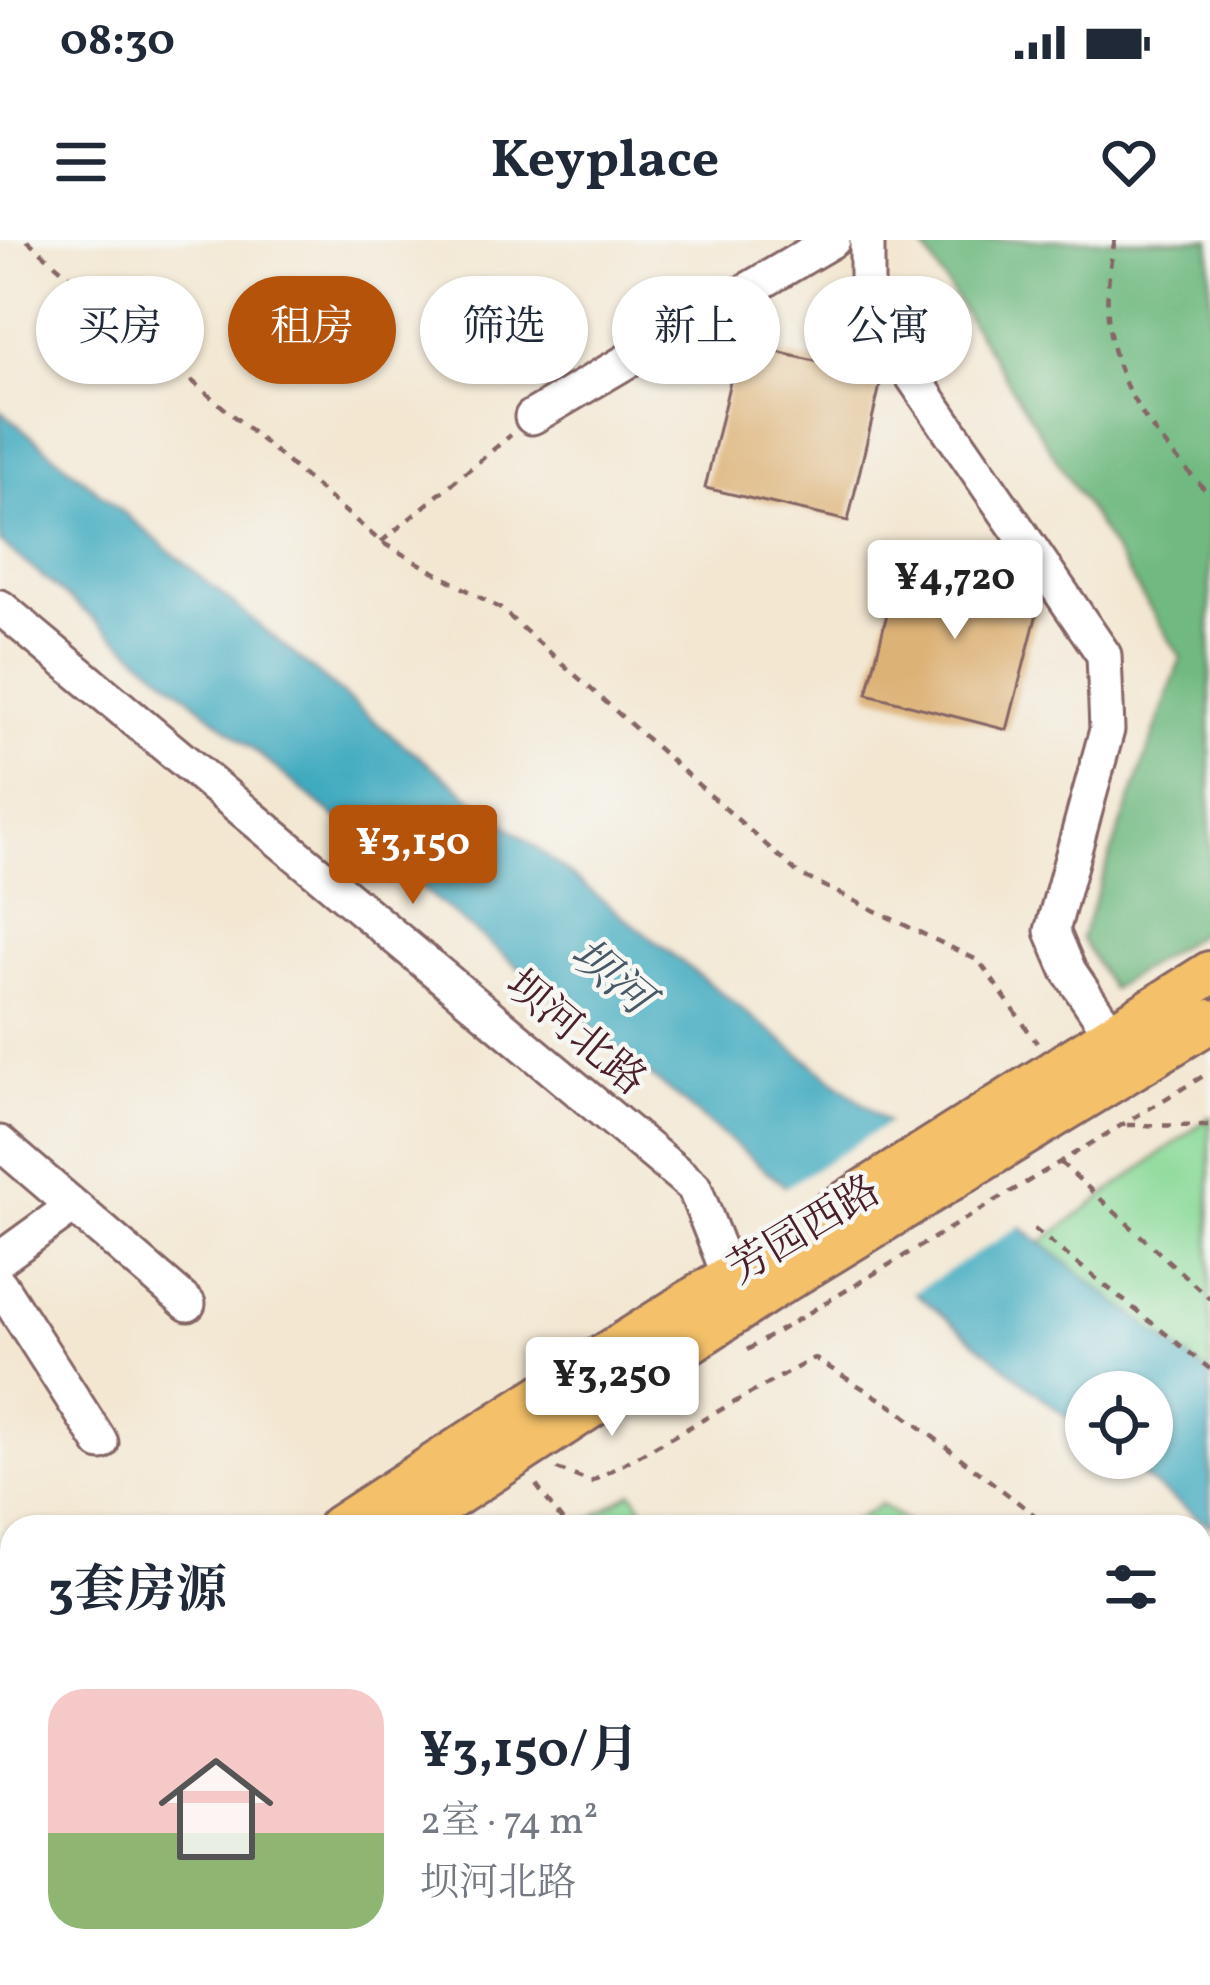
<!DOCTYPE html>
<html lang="zh">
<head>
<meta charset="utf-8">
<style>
	body { margin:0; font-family:Vollkorn,"Noto Serif SC",serif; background:#f6f6f7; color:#1f2937; height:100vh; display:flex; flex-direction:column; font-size:45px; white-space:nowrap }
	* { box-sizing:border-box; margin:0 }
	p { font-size:39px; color:#747a83 }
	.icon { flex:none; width:66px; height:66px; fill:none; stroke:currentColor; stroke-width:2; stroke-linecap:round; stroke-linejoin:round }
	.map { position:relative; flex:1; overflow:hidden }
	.side { position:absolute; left:0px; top:1275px; width:1212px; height:471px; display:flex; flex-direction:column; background:#fff; border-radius:36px 36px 0 0; box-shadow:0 3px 9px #0004 }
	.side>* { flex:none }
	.top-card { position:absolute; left:36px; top:36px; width:1140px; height:108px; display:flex; gap:24px }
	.tools { position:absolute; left:1065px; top:1131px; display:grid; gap:24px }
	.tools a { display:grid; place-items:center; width:108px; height:108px; border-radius:50%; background:#fff; box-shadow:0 3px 9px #0004; font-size:60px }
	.price { position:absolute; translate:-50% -102px; padding:0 27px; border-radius:12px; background:#fff; color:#222; font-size:39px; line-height:78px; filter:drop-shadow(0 3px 6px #0008) }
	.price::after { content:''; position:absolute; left:50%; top:72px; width:36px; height:27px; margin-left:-18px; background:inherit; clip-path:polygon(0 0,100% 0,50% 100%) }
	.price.current { background:#b45309; color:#fff }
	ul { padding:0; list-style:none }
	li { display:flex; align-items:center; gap:36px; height:300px; padding:0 48px }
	li span { display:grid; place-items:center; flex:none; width:336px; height:240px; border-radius:36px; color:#555 }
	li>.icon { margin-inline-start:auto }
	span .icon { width:144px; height:144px; fill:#fffc; stroke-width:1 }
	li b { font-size:51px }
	h2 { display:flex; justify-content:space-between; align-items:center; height:144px; padding:0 48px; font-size:51px }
	.chip { padding:0 42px; border-radius:54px; background:#fff; box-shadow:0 3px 9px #0004; font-size:42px; line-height:108px }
	.chip.current { background:#b45309; color:#fff }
	.status { display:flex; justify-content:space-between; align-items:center; height:84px; padding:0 60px; background:#fff; direction:ltr }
	.status svg { height:33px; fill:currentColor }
	header { display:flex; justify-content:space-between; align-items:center; height:156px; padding:0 48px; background:#fff; font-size:54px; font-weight:700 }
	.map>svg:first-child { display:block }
	.green { fill:#8ad998; stroke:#6a7c62; stroke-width:3 }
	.forest { fill:#6fb980; stroke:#5c6c56; stroke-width:3 }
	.water { fill:#3faabf; stroke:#446475; stroke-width:3 }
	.pier { fill:#f3e7d2 }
	.building { fill:#ddb277 }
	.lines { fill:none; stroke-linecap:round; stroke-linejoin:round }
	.minor-casing { stroke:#856565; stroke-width:39 }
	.major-casing { stroke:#856565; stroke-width:48 }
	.path { stroke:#856565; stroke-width:4.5; stroke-dasharray:9 9; stroke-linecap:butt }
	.minor { stroke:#fff; stroke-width:33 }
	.major { stroke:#f4c16a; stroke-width:42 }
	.labels { text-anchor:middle; stroke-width:9; stroke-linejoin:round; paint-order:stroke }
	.street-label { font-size:42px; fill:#4a1f2b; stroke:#f6f6f2 }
	.water-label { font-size:45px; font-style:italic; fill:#465766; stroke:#f6f6f2 }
</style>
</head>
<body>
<div class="status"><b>08:30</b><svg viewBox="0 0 49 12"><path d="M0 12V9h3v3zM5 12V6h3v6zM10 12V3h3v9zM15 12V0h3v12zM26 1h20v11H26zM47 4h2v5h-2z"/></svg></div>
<header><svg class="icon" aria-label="menu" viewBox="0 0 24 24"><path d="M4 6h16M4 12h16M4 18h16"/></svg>Keyplace<svg class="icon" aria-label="heart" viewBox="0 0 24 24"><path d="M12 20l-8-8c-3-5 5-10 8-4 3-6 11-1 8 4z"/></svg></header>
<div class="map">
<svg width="1210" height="1745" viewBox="0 0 1210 1745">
	<rect width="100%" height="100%" fill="#f6f6f2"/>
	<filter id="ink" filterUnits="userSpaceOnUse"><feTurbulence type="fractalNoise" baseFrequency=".00833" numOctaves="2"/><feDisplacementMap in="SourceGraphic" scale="24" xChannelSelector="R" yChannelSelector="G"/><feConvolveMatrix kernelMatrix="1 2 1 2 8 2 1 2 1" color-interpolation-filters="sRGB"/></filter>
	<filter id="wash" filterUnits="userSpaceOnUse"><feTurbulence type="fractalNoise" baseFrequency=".004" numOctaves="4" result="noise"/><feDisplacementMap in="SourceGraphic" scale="48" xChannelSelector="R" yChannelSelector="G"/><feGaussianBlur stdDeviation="2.7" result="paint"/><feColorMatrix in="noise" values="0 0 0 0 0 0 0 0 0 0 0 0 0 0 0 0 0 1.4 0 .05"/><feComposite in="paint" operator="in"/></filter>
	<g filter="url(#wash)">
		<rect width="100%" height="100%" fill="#f3e7d2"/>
		<g class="green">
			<path d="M1210 877V1156L1020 1018Z"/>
			<path d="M632 1252 656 1287H577Z"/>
			<path d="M880 1264 913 1287H844L880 1265Z"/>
			<path d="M1200 1484 1210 1491V1745H822L815 1734H1200Z"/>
			<path d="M272 1734H773L757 1745H279Z"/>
		</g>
		<path class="forest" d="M919 0H1210V687L1111 749 1081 698 1181 418Z"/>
		<path class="water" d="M0 170 389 493 1210 1135V1286L1117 1218H1152V1152H1086V1193L0 302Z"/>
		<path class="pier" d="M897 878 1027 982 907 1056 781 950Z"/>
		<g id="blocks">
			<g class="building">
				<path d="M739 103 882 137 848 281 705 248Z"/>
				<path d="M902 314 1043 350 1007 490 867 454Z"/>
			</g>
		</g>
	</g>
	<g filter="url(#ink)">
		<use href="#blocks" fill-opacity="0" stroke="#856565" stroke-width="3"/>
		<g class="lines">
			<g class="minor-casing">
				<g id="minor">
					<path d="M867 0V70L1104 415 1107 490 1052 691 1069 731 1112 795"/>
					<path d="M532 177 833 0"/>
					<path d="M0 367 694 947 728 1033"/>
					<path d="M0 903 188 1064"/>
					<path d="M0 1019 73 966"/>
					<path d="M0 1045 101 1203"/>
				</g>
			</g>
			<g class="major-casing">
				<g id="major">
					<path d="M339 1287C627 1099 919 917 1210 733"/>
					<path d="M406 1287 777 1045 1210 781"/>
					<path d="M0 1508 12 1501"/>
					<path d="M0 1552 12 1544"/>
				</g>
			</g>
			<g class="path">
				<path d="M27 0 381 302 501 369 799 634 979 721 1037 803"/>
				<path d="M1115 0C1089 115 1133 174 1210 255"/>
				<path d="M381 302 511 195"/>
				<path d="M1127 885 1210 886"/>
				<path d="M1060 922 1210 1059"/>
				<path d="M1034 989 1210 1129"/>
				<path d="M747 1110 1210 832"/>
				<path d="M557 1229 591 1242 814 1118 898 1170 1050 1287"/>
				<path d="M536 1245 567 1287"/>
				<path d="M1200 1394 1210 1401"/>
				<path d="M1200 1625 1210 1621"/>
				<path d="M878 1745 886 1734"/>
				<path d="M1099 1745 1102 1734"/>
			</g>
			<use href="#minor" class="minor"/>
			<use href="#major" class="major"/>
		</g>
	</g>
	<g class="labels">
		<g class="street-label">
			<text transform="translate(577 791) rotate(40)" y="15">坝河北路</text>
			<text transform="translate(803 988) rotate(-31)" y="15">芳园西路</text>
		</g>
		<g class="water-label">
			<text transform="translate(612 735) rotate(40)" y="16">坝河</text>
		</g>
	</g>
</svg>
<div class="tools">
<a><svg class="icon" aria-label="locate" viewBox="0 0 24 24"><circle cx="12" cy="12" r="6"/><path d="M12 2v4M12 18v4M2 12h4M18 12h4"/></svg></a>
</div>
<b class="price" style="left:955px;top:402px">¥4,720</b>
<b class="price current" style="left:413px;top:667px">¥3,150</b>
<b class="price" style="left:612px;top:1199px">¥3,250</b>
<div class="top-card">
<a class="chip">买房</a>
<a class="chip current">租房</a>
<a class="chip">筛选</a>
<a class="chip">新上</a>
<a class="chip">公寓</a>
</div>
<section class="side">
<h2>3套房源<svg class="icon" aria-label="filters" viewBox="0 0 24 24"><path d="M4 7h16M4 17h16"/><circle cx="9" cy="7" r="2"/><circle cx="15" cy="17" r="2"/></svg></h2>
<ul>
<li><span style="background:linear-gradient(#f6c9c9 60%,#8fb573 0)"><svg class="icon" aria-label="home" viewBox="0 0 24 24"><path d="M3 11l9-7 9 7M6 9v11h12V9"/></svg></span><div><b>¥3,150/月</b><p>2室 · 74 m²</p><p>坝河北路</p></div></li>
</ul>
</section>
</div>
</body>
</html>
